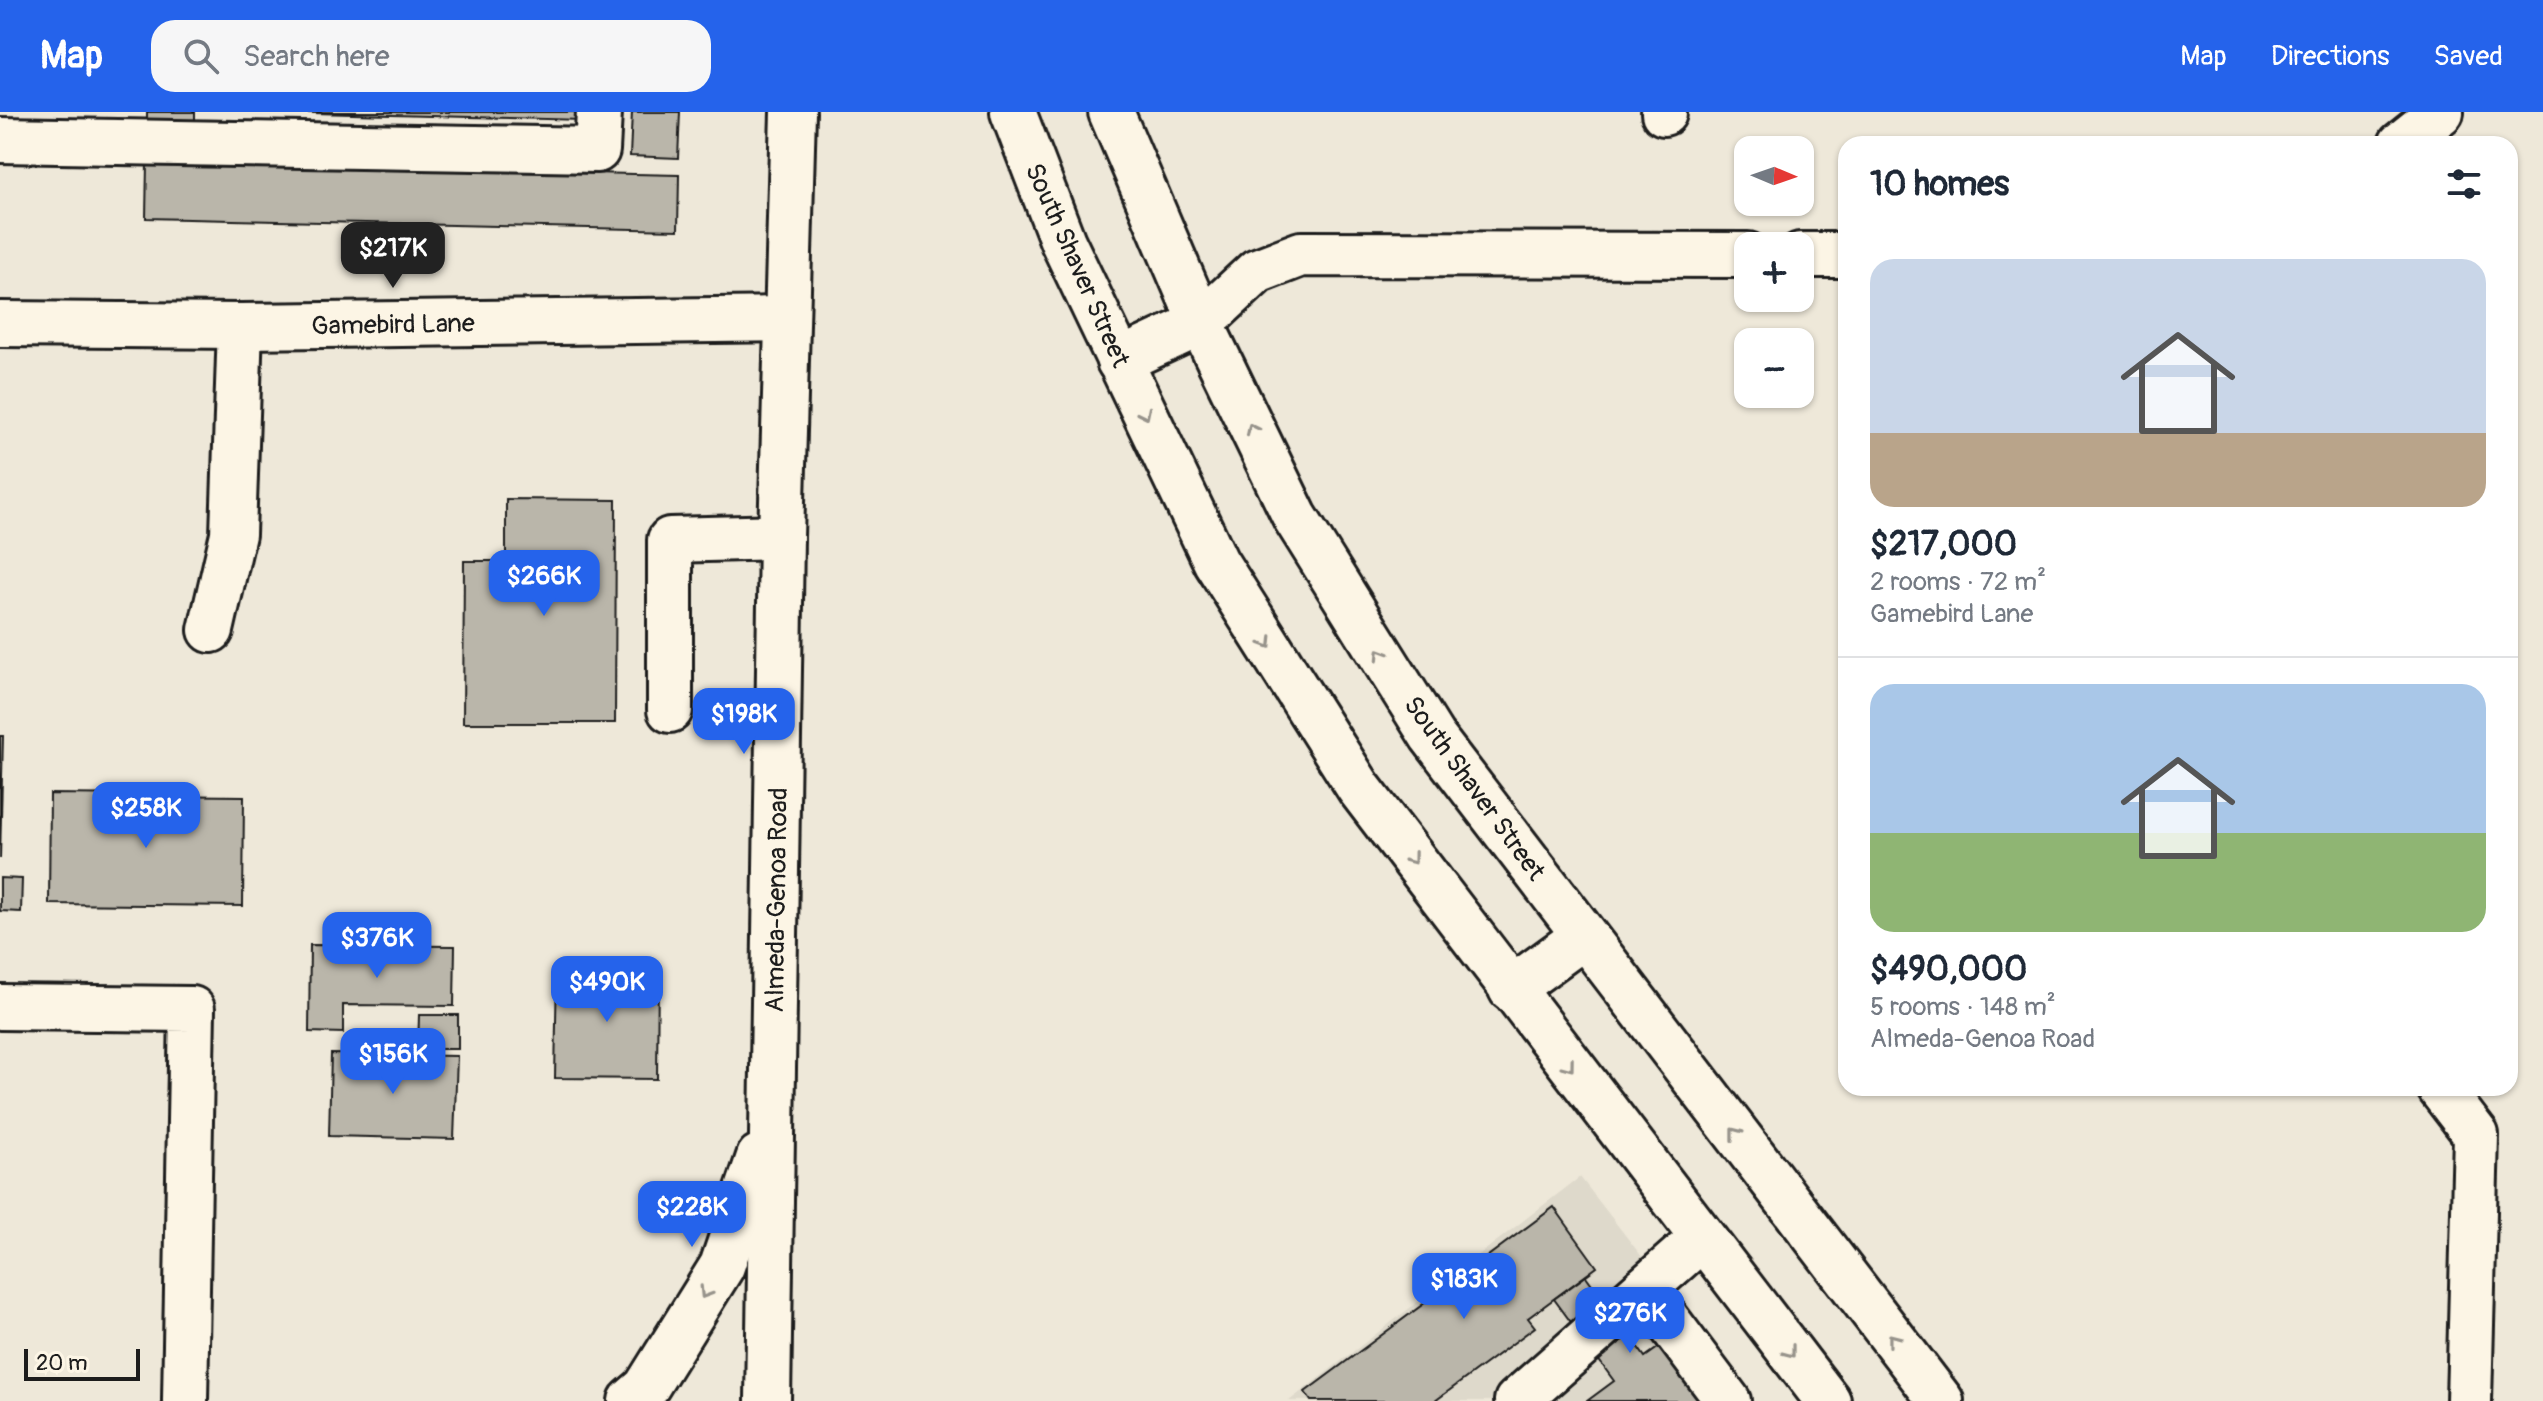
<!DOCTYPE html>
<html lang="en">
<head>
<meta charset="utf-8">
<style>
	body { margin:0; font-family:Pangolin,sans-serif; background:#f6f6f7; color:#1f2937; height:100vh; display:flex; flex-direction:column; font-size:30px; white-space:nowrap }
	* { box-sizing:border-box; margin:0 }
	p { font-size:26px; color:#747a83 }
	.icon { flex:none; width:44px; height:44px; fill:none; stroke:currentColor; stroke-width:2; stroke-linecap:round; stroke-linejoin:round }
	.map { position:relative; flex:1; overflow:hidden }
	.panel { position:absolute; left:1838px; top:24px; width:680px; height:960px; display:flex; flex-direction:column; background:#fff; border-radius:24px; box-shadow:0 2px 6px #0004 }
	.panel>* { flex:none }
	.needle { width:52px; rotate:92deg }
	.fabs { position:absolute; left:1734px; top:24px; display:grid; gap:16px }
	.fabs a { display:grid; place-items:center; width:80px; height:80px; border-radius:16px; background:#fff; box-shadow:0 2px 6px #0004; font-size:40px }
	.scale { position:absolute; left:24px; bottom:20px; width:116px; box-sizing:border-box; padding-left:8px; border:4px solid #1c1c1c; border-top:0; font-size:22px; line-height:28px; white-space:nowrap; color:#1c1c1c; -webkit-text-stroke:6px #fcf5e5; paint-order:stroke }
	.price { position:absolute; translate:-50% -68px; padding:0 18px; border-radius:16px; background:#2563eb; color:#fff; font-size:26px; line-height:52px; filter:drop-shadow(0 2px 4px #0008) }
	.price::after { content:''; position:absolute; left:50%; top:48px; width:24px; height:18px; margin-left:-12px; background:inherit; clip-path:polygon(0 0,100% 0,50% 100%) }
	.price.on { background:#222; color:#fff }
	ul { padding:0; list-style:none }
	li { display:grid; align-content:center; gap:16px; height:424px; padding:0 32px }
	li+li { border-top:2px solid #e0e1e3 }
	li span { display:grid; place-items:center; height:248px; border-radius:24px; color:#555 }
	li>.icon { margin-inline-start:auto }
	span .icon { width:144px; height:144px; fill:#fffc; stroke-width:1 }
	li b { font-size:34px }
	h2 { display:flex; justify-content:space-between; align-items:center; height:96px; padding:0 32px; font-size:34px }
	header { display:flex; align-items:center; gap:48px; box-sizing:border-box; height:112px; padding:0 40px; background:#2563eb; color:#fff }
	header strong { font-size:38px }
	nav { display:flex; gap:44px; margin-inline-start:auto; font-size:28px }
	.search { width:560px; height:72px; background:#f6f6f7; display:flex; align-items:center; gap:20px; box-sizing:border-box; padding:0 28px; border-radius:24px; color:#747a83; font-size:30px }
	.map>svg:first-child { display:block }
	.built { fill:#ded9cb }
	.building { fill:#bab6aa; stroke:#1c1c1c; stroke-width:2 }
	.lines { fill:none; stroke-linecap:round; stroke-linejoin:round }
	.minor-casing { stroke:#1c1c1c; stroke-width:50 }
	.major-casing { stroke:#1c1c1c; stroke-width:50 }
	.minor { stroke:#fcf5e5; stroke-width:44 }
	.major { stroke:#fcf5e5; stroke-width:44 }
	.oneway { stroke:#97938b }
	.labels { text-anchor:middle; stroke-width:7; stroke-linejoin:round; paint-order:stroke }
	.street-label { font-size:26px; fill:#1c1c1c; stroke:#fcf5e5 }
</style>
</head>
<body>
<header>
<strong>Map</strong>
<div class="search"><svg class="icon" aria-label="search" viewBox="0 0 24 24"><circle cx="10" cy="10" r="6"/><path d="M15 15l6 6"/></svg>Search here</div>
<nav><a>Map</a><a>Directions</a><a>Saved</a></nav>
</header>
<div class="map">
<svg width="2543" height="1289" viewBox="0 0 2543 1289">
	<rect width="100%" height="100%" fill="#eee8d9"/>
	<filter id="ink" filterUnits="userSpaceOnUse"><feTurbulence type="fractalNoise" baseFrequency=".0125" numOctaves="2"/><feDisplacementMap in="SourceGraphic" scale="16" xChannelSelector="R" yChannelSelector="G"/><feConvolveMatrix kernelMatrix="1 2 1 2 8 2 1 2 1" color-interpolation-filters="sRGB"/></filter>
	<g filter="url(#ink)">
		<path class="built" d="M1580 1065 1754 1289H1289Z"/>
		<g class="building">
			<path d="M147 0H195V9L147 8Z"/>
			<path d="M274 0H583V8Z"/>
			<path d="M632 0H680L678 46 630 44Z"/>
			<path d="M147 51 679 63 678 118 146 106Z"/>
			<path d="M506 387 616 388 615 611H463L464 449H506Z"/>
			<path d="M0 624H3L0 747Z"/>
			<path d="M50 682 244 684 243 794 49 792Z"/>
			<path d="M0 766 22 767 21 800 0 799Z"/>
			<path d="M310 833 455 834 454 894 343 893V921L309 920Z"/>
			<path d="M557 856 658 858 657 967 555 966Z"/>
			<path d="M419 903H458V937H418Z"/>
			<path d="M331 942 457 944 454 1027 329 1024Z"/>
			<path d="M1554 1095 1597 1155 1528 1206 1535 1215 1435 1289H1311L1305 1280Z"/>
			<path d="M1586 1164 1645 1245 1672 1226 1718 1289H1587L1614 1269 1554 1187Z"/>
		</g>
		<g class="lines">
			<g class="minor-casing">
				<g id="minor">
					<path d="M1664 1V0"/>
					<path d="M0 28 597 38 599 0"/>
					<path d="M2401 32 2441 0"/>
					<path d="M1800 143H1846"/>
					<path d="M1201 211 1257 159 1301 142 1748 143"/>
					<path d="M0 212 240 214 786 207"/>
					<path d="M211 518 233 422 240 214"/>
					<path d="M670 598V428L781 425"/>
					<path d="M0 895 192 897 185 1289"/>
					<path d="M2440 976 2476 1023 2469 1289"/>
					<path d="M1644 1177 1728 1289"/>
					<path d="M631 1289 646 1276 722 1154 759 1045"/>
					<path d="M768 1289 781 425 793 0"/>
					<path d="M1517 1289 1702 1126"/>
				</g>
			</g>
			<g class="major-casing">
				<g id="major">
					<path d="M1013 0 1063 130 1216 450 1359 676 1828 1289"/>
					<path d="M1111 0 1201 211 1295 405 1432 624 1941 1289"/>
					<path d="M1119 249 1201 211"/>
					<path d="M1511 877 1584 824"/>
				</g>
			</g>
			<use href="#minor" class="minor"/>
			<use href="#major" class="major"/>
		</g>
		<defs><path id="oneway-chevron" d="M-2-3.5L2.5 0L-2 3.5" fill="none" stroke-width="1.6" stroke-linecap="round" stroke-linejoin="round" transform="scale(2)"/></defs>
		<g class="oneway">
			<use href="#oneway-chevron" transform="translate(1145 302) rotate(64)"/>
			<use href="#oneway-chevron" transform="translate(1252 317) rotate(-116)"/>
			<use href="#oneway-chevron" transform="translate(1267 531) rotate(58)"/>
			<use href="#oneway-chevron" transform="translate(1381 542) rotate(-122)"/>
			<use href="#oneway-chevron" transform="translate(1412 747) rotate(53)"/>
			<use href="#oneway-chevron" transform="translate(1569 954) rotate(53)"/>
			<use href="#oneway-chevron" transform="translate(1735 1021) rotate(-128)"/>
			<use href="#oneway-chevron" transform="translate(705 1181) rotate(122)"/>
			<use href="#oneway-chevron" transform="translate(1893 1227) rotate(-128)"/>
			<use href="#oneway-chevron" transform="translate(1790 1240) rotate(52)"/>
		</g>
	</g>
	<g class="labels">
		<g class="street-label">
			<text transform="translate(1078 153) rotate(66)" y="9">South Shaver Street</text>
			<text transform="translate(393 212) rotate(-1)" y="9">Gamebird Lane</text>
			<text transform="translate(1475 676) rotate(54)" y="9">South Shaver Street</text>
			<text transform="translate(776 788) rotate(-89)" y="9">Almeda-Genoa Road</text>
		</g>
	</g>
</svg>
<div class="fabs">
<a><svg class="needle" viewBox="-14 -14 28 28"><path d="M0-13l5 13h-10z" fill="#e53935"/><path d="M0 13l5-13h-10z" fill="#747a83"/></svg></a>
<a>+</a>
<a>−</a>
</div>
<div class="scale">20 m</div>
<b class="price on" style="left:393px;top:178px">$217K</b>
<b class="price" style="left:544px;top:506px">$266K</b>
<b class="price" style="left:744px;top:644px">$198K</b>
<b class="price" style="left:146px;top:738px">$258K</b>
<b class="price" style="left:377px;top:868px">$376K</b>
<b class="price" style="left:607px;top:912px">$490K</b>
<b class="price" style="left:393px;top:984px">$156K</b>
<b class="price" style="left:692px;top:1137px">$228K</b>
<b class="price" style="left:1464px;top:1209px">$183K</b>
<b class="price" style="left:1630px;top:1243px">$276K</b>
<section class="panel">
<h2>10 homes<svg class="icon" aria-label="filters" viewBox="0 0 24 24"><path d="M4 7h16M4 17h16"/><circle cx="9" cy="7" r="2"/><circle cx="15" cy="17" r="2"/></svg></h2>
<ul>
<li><span style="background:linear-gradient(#c9d6e8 70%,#b9a48a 0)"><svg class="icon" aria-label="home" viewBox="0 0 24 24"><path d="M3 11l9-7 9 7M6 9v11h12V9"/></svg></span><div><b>$217,000</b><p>2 rooms · 72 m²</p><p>Gamebird Lane</p></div></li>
<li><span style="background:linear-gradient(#a9c7e8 60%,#8fb573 0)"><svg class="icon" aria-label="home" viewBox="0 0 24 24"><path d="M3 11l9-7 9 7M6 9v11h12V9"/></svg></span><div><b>$490,000</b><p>5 rooms · 148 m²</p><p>Almeda-Genoa Road</p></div></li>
</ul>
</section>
</div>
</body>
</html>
